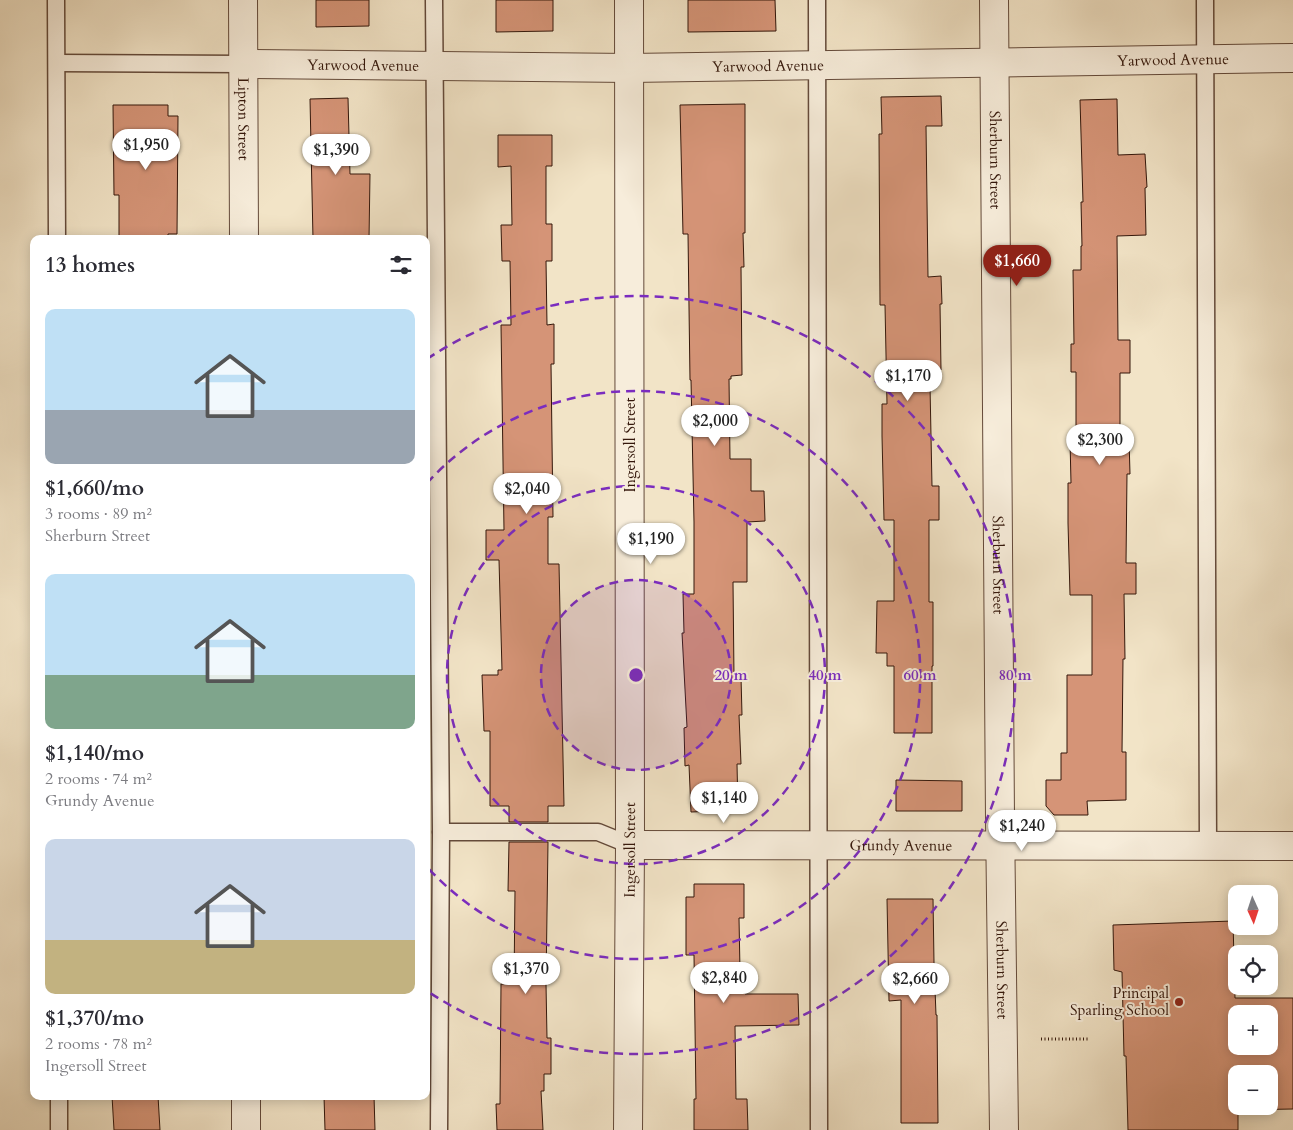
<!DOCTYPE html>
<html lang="en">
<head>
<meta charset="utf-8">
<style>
	body { margin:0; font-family:Cardo,serif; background:#f7f7f7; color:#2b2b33; height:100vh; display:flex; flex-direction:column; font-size:19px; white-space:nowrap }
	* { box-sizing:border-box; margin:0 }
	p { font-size:16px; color:#7c7c81 }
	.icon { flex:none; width:28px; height:28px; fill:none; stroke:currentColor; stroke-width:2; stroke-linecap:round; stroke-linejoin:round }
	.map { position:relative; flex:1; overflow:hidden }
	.sheet { position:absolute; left:30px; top:235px; width:400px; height:865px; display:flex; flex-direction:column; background:#fff; border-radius:10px; box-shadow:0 2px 12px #0003 }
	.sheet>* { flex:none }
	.needle { width:32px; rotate:177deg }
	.tools { position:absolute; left:1228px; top:885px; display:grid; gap:10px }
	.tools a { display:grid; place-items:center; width:50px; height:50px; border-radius:10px; background:#fff; box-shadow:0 2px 12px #0003; font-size:25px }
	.price { position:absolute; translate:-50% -42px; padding:0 11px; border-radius:18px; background:#fff; color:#222; font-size:16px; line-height:32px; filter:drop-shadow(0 1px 2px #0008) }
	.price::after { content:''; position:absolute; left:50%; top:30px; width:15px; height:11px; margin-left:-8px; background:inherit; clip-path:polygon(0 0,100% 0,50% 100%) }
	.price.current { background:#8f2418; color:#fff }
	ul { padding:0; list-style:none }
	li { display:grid; align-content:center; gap:10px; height:265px; padding:0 15px }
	li span { display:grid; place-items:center; height:155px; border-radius:10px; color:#555 }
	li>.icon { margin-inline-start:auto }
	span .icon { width:90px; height:90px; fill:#fffc; stroke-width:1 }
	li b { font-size:21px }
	h2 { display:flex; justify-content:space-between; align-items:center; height:60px; padding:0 15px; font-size:21px }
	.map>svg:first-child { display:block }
	.building { fill:#d59477; stroke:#34170b; fill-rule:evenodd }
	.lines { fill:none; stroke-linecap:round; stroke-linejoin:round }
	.service-casing { stroke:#644a3a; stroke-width:19 }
	.minor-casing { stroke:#644a3a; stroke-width:30 }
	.path { stroke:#34170b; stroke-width:3; stroke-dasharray:1 2.5; stroke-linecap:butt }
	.service { stroke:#f7eddb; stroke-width:16 }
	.minor { stroke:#f7eddb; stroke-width:28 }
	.ring { fill:none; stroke:#7b2cbf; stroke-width:2.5; stroke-dasharray:9 6 }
	.poi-dot { fill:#8f2418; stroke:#f7eddb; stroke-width:2 }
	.labels { text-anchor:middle; stroke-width:4; stroke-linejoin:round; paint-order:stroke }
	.street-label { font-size:15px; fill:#34170b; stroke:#f7eddb }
	.poi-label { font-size:15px; fill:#34170b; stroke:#f7eddb; text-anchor:end }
	.centre { fill:#7b2cbf; stroke:#f7eddb; stroke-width:2.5 }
	.ring-label { font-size:15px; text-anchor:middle; font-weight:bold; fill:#7b2cbf; stroke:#f7eddb; stroke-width:4; stroke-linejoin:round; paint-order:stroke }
</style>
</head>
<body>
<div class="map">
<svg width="1293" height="1130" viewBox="0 0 1293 1130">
	<rect width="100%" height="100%" fill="#f2e4c7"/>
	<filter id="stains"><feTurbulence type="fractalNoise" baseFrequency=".004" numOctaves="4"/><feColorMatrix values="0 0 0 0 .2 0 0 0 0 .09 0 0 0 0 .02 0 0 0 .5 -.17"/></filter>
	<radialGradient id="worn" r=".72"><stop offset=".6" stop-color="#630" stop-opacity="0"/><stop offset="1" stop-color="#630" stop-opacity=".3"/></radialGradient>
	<g class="building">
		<path d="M316 0H369V26L316 27Z"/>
		<path d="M496 0H553V31L496 32Z"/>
		<path d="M688 0H775L776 31 688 32Z"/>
		<path d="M941 96 942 126H926L928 277 941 276 942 304H940L941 370 933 371V386H930L932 486H939V520H929V602H933V666H932V733H894V666H887V653H876L877 601H894V520H884L882 436V404H887L885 305H880L879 134H882L881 97Z"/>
		<path d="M348 98 350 174H370L369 239H313L310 99Z"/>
		<path d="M1117 99 1118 155 1145 154 1147 187 1145 188 1146 235 1117 236 1118 340H1130V373H1120V440L1129 439 1130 474H1127L1126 563H1136V594H1124L1125 659H1123L1122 752H1126V800L1087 801 1088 815H1054L1046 806V780H1061V753H1067V675H1092V595H1070L1068 523V483H1071L1070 440H1076V372H1071V344H1074L1073 270H1081V246H1082L1081 202H1083L1080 100Z"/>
		<path d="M745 104V233H743L744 267H741L742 375 731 376V379H729L730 459H751V491H764L765 521 747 522V582H733L734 677H741L742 715H739L741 764H737L738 810 691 812 689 765 685 766 684 728 687 727 682 633H684L683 594H694V522L691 380H690L688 234H683L680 105Z"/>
		<path d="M113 105H168V116H178L177 234H168V239H119V195H114Z"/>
		<path d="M498 135H552V166H546V224H552V261H546L547 325 554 324V364H551L553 517H548V564H559L564 806H548V822H509V806H490V731H484L482 675H498V670H502L499 560H486V530H504L501 325H511L510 261H502L501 225H512L511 166 498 167Z"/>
		<path d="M896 780 962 781V811H896Z"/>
		<path d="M509 842H548L546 984 547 1038H551V1074H544V1091H541L543 1130H497L496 1104H500L501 984H514L515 891H508Z"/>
		<path d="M694 884H744V918H739L740 971H745V994H798L799 1025 735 1026 736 1099H747L748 1130H694V1099H696L694 955H686V897H694Z"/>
		<path d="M887 899H933L934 963 936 1015H937L938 1123H901V1000L889 1001Z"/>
		<path d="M1233 921 1235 998H1293V1109L1238 1110V1130H1128L1126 1056H1124L1122 972 1114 970 1113 925ZM1236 1014H1269V1046H1236ZM1236 1074H1269V1106H1236Z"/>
		<path d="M112 1096H158L160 1130H114Z"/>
		<path d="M324 1096H374L375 1130H325Z"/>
	</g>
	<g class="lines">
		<g class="service-casing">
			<g id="service">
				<path d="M56 0 57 239"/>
				<path d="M434 0 441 832 439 1130"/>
				<path d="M817 0 819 1130"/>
				<path d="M1205 0 1208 846"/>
				<path d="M57 63 243 64"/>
				<path d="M441 832H598L630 845"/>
				<path d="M59 1096V1130"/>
			</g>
		</g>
		<g class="minor-casing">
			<g id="minor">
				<path id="s1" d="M243 0 244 239"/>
				<path id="s2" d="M994 0 1000 819 1004 1130"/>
				<path id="s3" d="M243 64 630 68 1293 58"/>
				<path id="s4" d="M630 845 1293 846"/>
				<path d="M246 1096V1130"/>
				<path id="s5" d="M628 1130 630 845 629 0"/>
			</g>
		</g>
		<path class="path" d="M1041 1039H1088"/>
		<use href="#service" class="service"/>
		<use href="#minor" class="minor"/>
	</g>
	<circle cx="636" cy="675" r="95" fill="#7b2cbf" fill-opacity=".12"/>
	<g class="ring">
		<circle cx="636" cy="675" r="95"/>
		<circle cx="636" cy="675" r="189"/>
		<path d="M427 483A284 284 0 1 1 427 867"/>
		<path d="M427 359A379 379 0 1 1 427 991"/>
	</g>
	<circle class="poi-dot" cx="1179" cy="1002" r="5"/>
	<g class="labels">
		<g class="street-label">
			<text dy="5" stroke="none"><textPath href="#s3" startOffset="930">Yarwood Avenue</textPath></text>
			<text dy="5" stroke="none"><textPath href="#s3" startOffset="120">Yarwood Avenue</textPath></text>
			<text dy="5" stroke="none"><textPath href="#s3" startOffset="525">Yarwood Avenue</textPath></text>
			<text dy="5" stroke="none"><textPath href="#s1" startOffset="119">Lipton Street</textPath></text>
			<text dy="5" stroke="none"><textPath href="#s2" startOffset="160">Sherburn Street</textPath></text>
			<text transform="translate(630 445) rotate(-90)" y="5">Ingersoll Street</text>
			<text dy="5" stroke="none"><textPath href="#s2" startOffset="565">Sherburn Street</textPath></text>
			<text dy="5" stroke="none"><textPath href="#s4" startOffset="271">Grundy Avenue</textPath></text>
			<text dy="5" stroke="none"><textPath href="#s5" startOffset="280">Ingersoll Street</textPath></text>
			<text dy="5" stroke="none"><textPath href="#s2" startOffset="970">Sherburn Street</textPath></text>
		</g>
		<g class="poi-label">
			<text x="1169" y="998">Principal<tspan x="1169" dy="17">Sparling School</tspan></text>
		</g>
	</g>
	<circle cx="636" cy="675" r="8" class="centre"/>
	<g class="ring-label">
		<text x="731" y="680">20 m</text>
		<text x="825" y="680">40 m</text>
		<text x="920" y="680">60 m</text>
		<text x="1015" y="680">80 m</text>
	</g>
	<rect width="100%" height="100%" filter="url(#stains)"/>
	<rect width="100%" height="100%" fill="url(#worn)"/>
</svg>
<div class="tools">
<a><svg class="needle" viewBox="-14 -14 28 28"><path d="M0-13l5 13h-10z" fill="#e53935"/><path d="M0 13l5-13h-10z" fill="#7c7c81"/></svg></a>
<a><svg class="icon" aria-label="locate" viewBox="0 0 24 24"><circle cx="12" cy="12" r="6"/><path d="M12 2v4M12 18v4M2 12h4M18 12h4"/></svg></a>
<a>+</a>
<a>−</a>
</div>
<b class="price" style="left:146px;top:171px">$1,950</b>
<b class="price" style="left:336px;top:176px">$1,390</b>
<b class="price current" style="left:1017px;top:287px">$1,660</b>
<b class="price" style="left:908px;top:402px">$1,170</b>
<b class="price" style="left:715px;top:447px">$2,000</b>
<b class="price" style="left:1100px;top:466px">$2,300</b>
<b class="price" style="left:527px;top:515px">$2,040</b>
<b class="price" style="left:651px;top:565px">$1,190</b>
<b class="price" style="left:724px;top:824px">$1,140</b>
<b class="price" style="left:1022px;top:852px">$1,240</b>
<b class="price" style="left:526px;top:995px">$1,370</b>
<b class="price" style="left:724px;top:1004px">$2,840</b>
<b class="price" style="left:915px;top:1005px">$2,660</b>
<section class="sheet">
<h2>13 homes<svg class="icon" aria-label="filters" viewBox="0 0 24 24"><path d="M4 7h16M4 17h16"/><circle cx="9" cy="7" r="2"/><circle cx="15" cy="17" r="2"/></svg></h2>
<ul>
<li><span style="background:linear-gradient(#bfe0f5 65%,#9aa5b1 0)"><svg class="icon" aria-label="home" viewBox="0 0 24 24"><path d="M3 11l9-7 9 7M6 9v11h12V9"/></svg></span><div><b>$1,660/mo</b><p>3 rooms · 89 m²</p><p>Sherburn Street</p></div></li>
<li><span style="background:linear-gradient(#bfe0f5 65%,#7fa58c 0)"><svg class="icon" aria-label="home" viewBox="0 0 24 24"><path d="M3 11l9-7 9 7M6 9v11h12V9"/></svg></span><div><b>$1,140/mo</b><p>2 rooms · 74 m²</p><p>Grundy Avenue</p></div></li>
<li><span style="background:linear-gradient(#c9d6e8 65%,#c2b280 0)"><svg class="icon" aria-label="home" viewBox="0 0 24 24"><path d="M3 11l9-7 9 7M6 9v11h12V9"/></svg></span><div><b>$1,370/mo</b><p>2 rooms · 78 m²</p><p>Ingersoll Street</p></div></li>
</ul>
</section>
</div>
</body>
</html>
